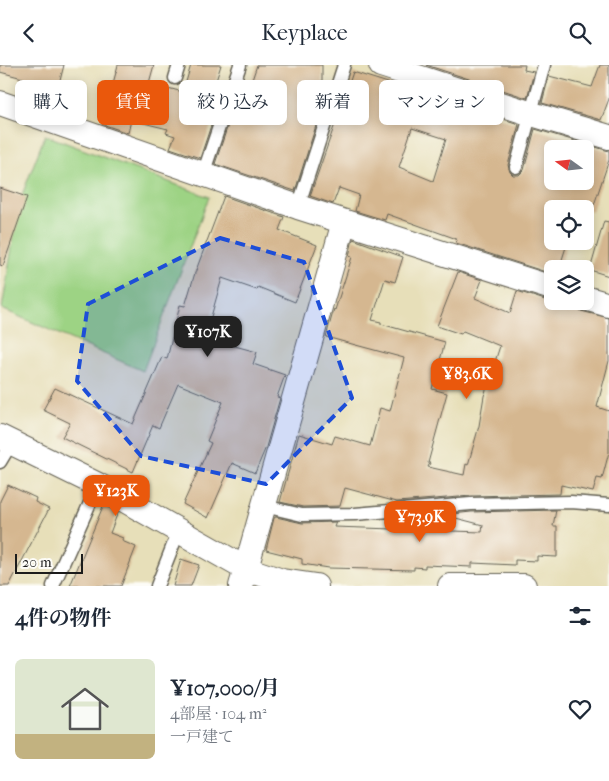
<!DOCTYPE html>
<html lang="ja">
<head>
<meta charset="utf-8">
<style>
	body { margin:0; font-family:"IM FELL French Canon","Noto Serif JP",serif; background:#f6f6f7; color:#1f2937; height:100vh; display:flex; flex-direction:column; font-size:19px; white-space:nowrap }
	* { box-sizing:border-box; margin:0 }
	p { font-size:16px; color:#747a83 }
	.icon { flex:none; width:28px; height:28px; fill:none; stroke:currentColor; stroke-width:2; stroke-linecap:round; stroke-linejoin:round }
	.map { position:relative; height:521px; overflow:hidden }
	.side { display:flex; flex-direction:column; background:#fff; flex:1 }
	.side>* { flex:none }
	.top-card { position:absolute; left:15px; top:15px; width:580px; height:45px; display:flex; gap:10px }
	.needle { width:32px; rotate:285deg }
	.controls { position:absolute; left:544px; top:75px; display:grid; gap:10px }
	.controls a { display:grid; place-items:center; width:50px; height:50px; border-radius:8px; background:#fff; box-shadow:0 2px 12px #0003; font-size:25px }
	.scale { position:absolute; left:15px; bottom:12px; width:68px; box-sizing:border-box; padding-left:5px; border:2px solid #1c1c1c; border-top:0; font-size:14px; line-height:18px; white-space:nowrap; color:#1c1c1c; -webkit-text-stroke:4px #fdfcf7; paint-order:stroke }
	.price { position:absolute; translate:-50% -42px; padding:0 11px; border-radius:10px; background:#ea580c; color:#fff; font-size:16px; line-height:32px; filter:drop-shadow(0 1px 2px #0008) }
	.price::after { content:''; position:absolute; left:50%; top:30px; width:15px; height:11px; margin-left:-8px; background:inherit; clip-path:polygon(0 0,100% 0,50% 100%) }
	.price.active { background:#222; color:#fff }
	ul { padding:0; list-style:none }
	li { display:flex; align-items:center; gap:15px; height:125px; padding:0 15px }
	li span { display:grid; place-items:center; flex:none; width:140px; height:100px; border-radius:8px; color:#555 }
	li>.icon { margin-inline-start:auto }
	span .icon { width:60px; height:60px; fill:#fffc; stroke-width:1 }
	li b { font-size:21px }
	h2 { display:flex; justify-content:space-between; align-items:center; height:60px; padding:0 15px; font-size:21px }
	.tag { padding:0 18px; border-radius:8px; background:#fff; box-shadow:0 2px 12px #0003; font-size:18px; line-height:45px }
	.tag.active { background:#ea580c; color:#fff }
	header { display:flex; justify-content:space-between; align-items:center; height:65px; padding:0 15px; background:#fff; font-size:22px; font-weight:600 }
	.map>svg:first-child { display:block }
	.green { fill:#9dd384; stroke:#5c7850 }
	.building { fill:#d5b790; fill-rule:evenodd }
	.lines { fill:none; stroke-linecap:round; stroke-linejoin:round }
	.service-casing { stroke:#636053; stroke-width:15 }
	.minor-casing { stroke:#636053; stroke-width:26 }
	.service { stroke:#fff; stroke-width:12 }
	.minor { stroke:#fff; stroke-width:24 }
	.marked { fill:#1d4ed8; fill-opacity:0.2; stroke:#1d4ed8; stroke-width:4; stroke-dasharray:10 6; stroke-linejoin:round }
</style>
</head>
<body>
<header><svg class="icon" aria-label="back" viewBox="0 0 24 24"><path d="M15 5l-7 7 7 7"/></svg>Keyplace<svg class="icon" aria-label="search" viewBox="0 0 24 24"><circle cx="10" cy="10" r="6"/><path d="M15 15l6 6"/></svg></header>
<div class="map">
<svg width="609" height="521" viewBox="0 0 609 521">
	<rect width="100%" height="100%" fill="#fdfcf7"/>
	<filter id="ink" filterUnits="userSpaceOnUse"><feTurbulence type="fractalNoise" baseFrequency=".02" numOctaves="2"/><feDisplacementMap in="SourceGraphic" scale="10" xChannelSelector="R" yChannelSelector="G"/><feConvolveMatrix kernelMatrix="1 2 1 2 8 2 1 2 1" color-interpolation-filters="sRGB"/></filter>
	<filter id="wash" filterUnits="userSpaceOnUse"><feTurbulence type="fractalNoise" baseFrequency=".0096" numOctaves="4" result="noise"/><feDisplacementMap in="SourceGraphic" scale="20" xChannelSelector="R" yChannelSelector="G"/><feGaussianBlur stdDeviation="1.12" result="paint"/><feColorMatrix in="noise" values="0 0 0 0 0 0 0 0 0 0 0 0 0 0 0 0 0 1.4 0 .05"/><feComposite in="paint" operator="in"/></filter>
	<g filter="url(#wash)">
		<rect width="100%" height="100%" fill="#e7dfb9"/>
		<path class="green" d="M45 70 209 132 143 306 2 244 19 138Z"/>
		<g id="blocks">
			<g class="building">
				<path d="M0 0H64L54 39 30 33 34 16 0 7Z"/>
				<path d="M118 0H154L149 18 183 27 191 0H221L215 19 224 22 200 93 170 83 175 71 166 68 168 64 131 55 128 68 102 59Z"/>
				<path d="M257 0H322V42L295 126 215 99 239 27 247 30Z"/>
				<path d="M426 0H525L524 5 534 7 527 33Z"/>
				<path d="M600 0H609V34L601 55 542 38 549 11 592 22Z"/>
				<path d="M353 7 519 59 508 100 510 107 513 110H519L524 105 535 64 609 86V95L592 146 585 144H552V178L566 182 559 204H552V209L456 178 457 175 454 173 387 149 385 155 355 146 359 130 339 123 333 139 310 131ZM412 63 446 74 433 116 399 102ZM552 84H585V116H552Z"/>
				<path d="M0 123 27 132 3 201 0 200Z"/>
				<path d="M224 131 284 152 279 165 317 180 295 237 258 222 257 225 222 213 205 273 257 287 253 299 285 310 277 332 280 333 266 382 255 408 232 398 208 453 183 439 211 378 207 376 223 337 178 319 159 363 153 360 133 407 62 372 70 358 43 345 55 323 133 359 162 292 167 294 180 240 185 241 195 208Z"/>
				<path d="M604 156 609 157V211L590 205Z"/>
				<path d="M353 174 403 192 395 217 385 214 372 255 381 257V259L445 277 432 324 447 328 428 398H430L428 402 464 410 466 399 468 400 479 361 484 331 500 281 463 266 461 269 437 261 458 207 482 215 475 233 510 248 517 226 548 236H558L574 241 581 246 609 253V296L597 342 609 346V387L602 414 597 413 593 427 561 420 560 429 471 431 397 437 345 423 340 441 303 442 280 437 299 369 332 379 335 371 370 381 380 343 390 346 404 293 326 272 334 244 335 245 352 192 349 191Z"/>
				<path d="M8 420 36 433 35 437 49 444 9 521H0V436Z"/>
				<path d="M104 439 118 447 110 468 123 473 122 476 136 482 121 521H70Z"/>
				<path d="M556 445 553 461H557V492L537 491V496L515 495V500L472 498V502L425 500V503L414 502V505L328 503 302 499V494L266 485 274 453 276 452 302 458 336 457 334 462 482 467 483 460 444 450 471 447Z"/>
				<path d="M181 494 199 500 191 521H173Z"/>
			</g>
		</g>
	</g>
	<g filter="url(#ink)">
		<use href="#blocks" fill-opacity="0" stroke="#636053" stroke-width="1"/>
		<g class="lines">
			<g class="service-casing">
				<g id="service">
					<path d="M175 13 179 0"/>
					<path d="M516 102 544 0"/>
					<path d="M203 109 240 0"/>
					<path d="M298 142 344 0"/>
					<path d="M0 397 12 377"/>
					<path d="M264 441 302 450 355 449 471 439 571 437 609 440"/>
					<path d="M53 521 98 420"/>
					<path d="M157 521 179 465"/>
				</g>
			</g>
			<g class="minor-casing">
				<g id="minor">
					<path d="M381 0 532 49 609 72"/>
					<path d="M0 38 298 142 552 223"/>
					<path d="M585 233 609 240"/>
					<path d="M0 372 98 420 246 504 282 516 316 521"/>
					<path d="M241 521 344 157"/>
					<path d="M450 521H524"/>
				</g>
			</g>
			<use href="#service" class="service"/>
			<use href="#minor" class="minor"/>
		</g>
	</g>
	<path class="marked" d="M220 173 304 197 352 333 266 419 141 391 77 316 88 239Z"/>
</svg>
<div class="controls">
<a><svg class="needle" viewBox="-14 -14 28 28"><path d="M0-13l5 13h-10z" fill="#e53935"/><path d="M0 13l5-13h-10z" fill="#747a83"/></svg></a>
<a><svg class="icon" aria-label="locate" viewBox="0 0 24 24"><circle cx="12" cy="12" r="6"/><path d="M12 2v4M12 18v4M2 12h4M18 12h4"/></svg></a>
<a><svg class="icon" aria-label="layers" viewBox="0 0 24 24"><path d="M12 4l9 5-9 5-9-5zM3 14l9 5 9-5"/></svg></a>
</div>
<div class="scale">20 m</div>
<b class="price active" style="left:208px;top:293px">¥107K</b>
<b class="price" style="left:467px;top:335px">¥83.6K</b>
<b class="price" style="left:116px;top:452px">¥123K</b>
<b class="price" style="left:420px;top:478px">¥73.9K</b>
<div class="top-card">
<a class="tag">購入</a>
<a class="tag active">賃貸</a>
<a class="tag">絞り込み</a>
<a class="tag">新着</a>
<a class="tag">マンション</a>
</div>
</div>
<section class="side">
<h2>4件の物件<svg class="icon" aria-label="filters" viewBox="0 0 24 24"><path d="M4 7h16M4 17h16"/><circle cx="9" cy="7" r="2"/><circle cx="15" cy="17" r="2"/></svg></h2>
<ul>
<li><span style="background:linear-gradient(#dfe7d0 75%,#c2b280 0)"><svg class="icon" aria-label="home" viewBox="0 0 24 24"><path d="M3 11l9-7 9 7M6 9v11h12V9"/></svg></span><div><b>¥107,000/月</b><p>4部屋 · 104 m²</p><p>一戸建て</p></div><svg class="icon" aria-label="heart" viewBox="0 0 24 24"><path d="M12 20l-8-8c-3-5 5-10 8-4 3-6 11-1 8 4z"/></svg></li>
</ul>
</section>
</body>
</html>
